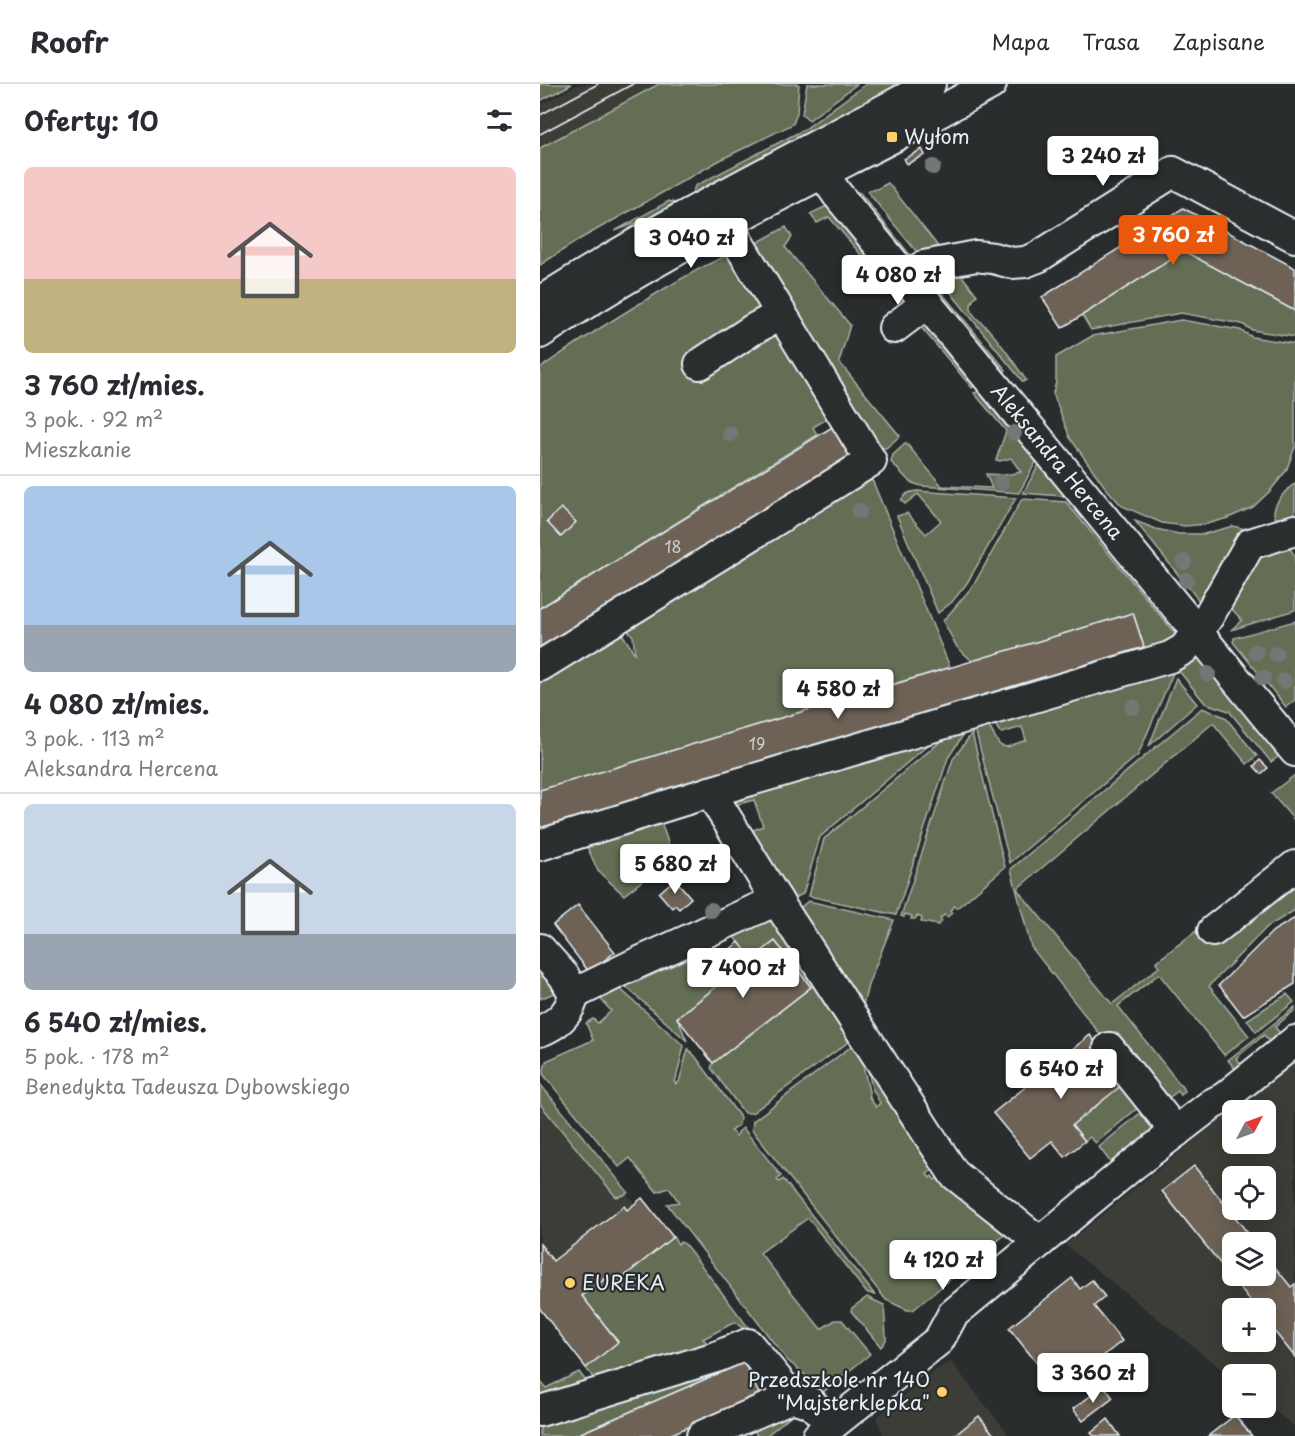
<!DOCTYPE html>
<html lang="pl">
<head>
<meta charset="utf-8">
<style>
	body { margin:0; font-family:"Playpen Sans",sans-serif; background:#f7f7f7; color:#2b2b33; height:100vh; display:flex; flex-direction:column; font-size:22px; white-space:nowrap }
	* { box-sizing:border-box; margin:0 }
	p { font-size:20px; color:#7c7c81 }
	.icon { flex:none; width:33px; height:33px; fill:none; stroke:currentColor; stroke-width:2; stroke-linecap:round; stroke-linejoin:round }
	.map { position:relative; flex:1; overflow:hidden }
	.panel { display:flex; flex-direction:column; background:#fff; width:540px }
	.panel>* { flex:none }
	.needle { width:39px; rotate:49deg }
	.controls { position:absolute; left:682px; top:1016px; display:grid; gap:12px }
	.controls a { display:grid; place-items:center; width:54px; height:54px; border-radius:9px; background:#fff; box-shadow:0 3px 15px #0003; font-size:30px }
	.price { position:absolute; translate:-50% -51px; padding:0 14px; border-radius:6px; background:#fff; color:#222; font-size:20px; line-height:39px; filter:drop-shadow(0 2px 3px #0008) }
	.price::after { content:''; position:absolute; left:50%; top:36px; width:18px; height:14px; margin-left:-9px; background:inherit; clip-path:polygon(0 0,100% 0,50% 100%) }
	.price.on { background:#ea580c; color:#fff }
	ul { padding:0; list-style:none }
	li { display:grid; align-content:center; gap:12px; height:318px; padding:0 24px }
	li+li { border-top:2px solid #e1e1e2 }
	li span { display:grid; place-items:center; height:186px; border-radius:9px; color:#555 }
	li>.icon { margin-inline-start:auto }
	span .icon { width:108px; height:108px; fill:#fffc; stroke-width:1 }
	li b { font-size:26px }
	h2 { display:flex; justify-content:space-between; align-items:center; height:72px; padding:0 24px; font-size:26px }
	header { display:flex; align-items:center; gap:36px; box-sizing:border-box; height:84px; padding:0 30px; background:#fff; border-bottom:2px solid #e1e1e2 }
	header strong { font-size:28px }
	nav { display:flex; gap:33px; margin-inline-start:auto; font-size:21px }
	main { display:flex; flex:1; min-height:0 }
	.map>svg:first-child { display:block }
	.built { fill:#3e3d39; fill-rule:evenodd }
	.green { fill:#646e54; stroke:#a6b0a6; stroke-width:1.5 }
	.building { fill:#6d6254; stroke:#e8f1f8; stroke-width:1.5 }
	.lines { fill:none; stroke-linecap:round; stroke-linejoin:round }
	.minor-casing { stroke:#e8f1f8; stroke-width:34 }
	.minor { stroke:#2a2d2e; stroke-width:30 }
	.tram { stroke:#e8f1f8; stroke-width:1.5 }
	.tree { fill:#727874 }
	.poi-dot { fill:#ffd166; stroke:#2a2d2e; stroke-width:2 }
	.labels { text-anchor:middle; stroke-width:4.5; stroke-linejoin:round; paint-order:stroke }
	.number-label { font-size:16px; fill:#c9cdcf }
	.poi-label { font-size:20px; fill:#e8f1f8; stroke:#2a2d2e; text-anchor:start }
	.street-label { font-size:20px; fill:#e8f1f8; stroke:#2a2d2e }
</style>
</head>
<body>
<header>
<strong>Roofr</strong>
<nav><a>Mapa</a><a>Trasa</a><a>Zapisane</a></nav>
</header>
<main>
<section class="panel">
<h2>Oferty: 10<svg class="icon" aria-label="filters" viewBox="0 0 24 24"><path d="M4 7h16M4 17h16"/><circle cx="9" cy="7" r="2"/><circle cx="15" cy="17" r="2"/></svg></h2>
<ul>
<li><span style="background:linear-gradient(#f6c9c9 60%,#c2b280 0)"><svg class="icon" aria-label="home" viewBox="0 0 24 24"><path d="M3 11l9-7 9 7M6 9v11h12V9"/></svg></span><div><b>3 760 zł/mies.</b><p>3 pok. · 92 m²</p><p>Mieszkanie</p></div></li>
<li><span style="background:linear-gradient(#a9c7e8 75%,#9aa5b1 0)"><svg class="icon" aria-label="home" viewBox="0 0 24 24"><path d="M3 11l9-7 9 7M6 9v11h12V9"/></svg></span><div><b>4 080 zł/mies.</b><p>3 pok. · 113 m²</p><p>Aleksandra Hercena</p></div></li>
<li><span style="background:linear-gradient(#c9d6e8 70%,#9aa5b1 0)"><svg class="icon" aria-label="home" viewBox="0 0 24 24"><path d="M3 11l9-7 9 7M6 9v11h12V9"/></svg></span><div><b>6 540 zł/mies.</b><p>5 pok. · 178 m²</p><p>Benedykta Tadeusza Dybowskiego</p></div></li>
</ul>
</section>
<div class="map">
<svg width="755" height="1352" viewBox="0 0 755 1352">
	<rect width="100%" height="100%" fill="#2a2d2e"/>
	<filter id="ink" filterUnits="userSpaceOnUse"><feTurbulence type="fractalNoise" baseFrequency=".0167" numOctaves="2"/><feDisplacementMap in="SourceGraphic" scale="12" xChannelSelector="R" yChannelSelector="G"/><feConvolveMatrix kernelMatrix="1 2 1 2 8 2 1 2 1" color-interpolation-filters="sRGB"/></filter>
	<g filter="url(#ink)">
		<g class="built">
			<path d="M39 0H119L0 64V21Z"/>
			<path d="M755 975V1343L726 1320V1290H693V1294L525 1161ZM693 1026H726V1059H693ZM693 1092H726V1125H693ZM693 1158H726V1191H693ZM693 1224H726V1257H693Z"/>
			<path d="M0 1003 94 1119 102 1114 138 1159 140 1158 145 1160 189 1217 78 1258 46 1284 0 1225Z"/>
			<path d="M411 1278 470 1352H344L336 1334 402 1282Z"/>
		</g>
		<g class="green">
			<path d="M0 0H32L0 17Z"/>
			<path d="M119 0H259L257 29 253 40 182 75 40 155 0 181V64Z"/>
			<path d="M267 0H317L269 36 262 30Z"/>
			<path d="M326 0H369L153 115 151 112 155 102 265 45Z"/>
			<path d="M348 99 405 171 384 177 327 107 337 105Z"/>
			<path d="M317 108 320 109 375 177H368L310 110Z"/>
			<path d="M129 117 138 120 136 124 75 147Z"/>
			<path d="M289 121 364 204 367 225 289 133 277 139 270 130Z"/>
			<path d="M246 143 252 153 245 163 310 241 299 278 360 352 346 364H339L207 164Z"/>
			<path d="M644 167 755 227V253L712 246 702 240 641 229 551 246 542 231Z"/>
			<path d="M194 169 227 221 145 275 157 294 218 256 244 249 294 331 273 343 277 351 0 524V284C42 255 85 228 129 202 150 190 171 177 194 169Z"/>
			<path d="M415 183 437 211C432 216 429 221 432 228 436 235 444 240 449 246 463 261 474 279 486 296L483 298 394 188Z"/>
			<path d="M387 191 466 286 460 292 383 195Z"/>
			<path d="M381 234 444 300 434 302 432 304 375 236Z"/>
			<path d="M641 236 700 246 712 253 755 260V363L746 387 730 407 713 423 688 434 666 440 645 442 622 439 582 422 565 403 530 354 513 309 516 298V273L552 252Z"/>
			<path d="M448 305 498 374 479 409 381 402 370 398 351 378 353 371 366 359 402 402 452 404 446 390 465 391 481 388 471 374 460 377 456 376 466 347 434 309Z"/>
			<path d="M500 379 536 413 483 409Z"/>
			<path d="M330 395 333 398 410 583 0 706V594L79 545 95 570 93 552 83 541Z"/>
			<path d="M755 400V438L740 439C736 435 735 435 734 430 733 420 747 404 755 400Z"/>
			<path d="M377 407 476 414 427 499 412 518 398 529 357 432 367 429 386 450 401 437 378 410 365 420 361 416C365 409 369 408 377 407Z"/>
			<path d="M482 415 526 418 638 553 596 576 593 567 604 563 593 529 432 577 417 563 403 537 433 502Z"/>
			<path d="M595 437 616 445 639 450H664L693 442 709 446 661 519Z"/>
			<path d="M748 462 755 472V526L691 546 702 536 687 520 686 514 695 518 702 506 694 501 710 475Z"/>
			<path d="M755 537V616L746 623 693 558 694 554Z"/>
			<path d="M658 570 669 576 664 580 731 662 743 669 731 678 689 627 665 619 639 587 644 575Z"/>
			<path d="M623 581 633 589 598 671 470 779 435 645 448 641 459 660 462 662 467 663 486 656 482 643 462 649 459 647 450 632Z"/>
			<path d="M636 594 657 620 609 662Z"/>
			<path d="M662 624 685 633 717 672 707 680 673 639 477 805 572 920 619 883 616 878 664 841 755 795V826L727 843 669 902 709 952 684 971 619 890 578 922 645 1007 641 1011 638 1007 626 1016 567 959 491 863 471 785Z"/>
			<path d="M429 642 408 674 356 831 269 812 284 755 407 652Z"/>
			<path d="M432 649 465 783 417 824 414 822 410 827 412 829 407 833 404 831 400 835 402 837 398 841 381 838 382 834 377 832 375 835H371L372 832 365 830 364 833 361 832 413 675Z"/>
			<path d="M401 650 280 753 263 810 248 817 208 748 223 742 214 716 191 722 186 712 368 659 371 665 377 663 375 657Z"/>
			<path d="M755 691V737L731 709Z"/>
			<path d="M120 735 133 773 84 811 58 787 45 758Z"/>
			<path d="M268 817 354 836 328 901 321 930 253 830Z"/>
			<path d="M229 830 311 956 212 1029H204L171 984 173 979 271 903 235 857 212 875 190 848Z"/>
			<path d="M155 859 178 875 191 891 137 933 147 957 84 901 87 893 95 899 134 881Z"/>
			<path d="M0 881 21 906 0 915Z"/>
			<path d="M77 902 144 962 136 995 134 997 136 1000 139 998 148 965 155 972 200 1033 199 1041 191 1047 196 1052 198 1050V1048L203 1044 241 1092 237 1096 239 1098 243 1095 335 1211 326 1208 268 1134 220 1169 281 1245 295 1236H302L330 1270 281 1310 270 1295 247 1276 127 1120 139 1118 129 1104 117 1108 90 1074 79 1083 3 990 6 977 53 956 46 939 53 935 58 939 71 927 58 912Z"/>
			<path d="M747 910 754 918 716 948 707 936Z"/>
			<path d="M755 923V926L735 943 745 955 734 964 724 951 696 974 706 986H696L688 976Z"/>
			<path d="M318 960 330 1012 329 1013 336 1023 340 1019 332 1004 323 963 400 1081 387 1090 390 1094 392 1092 395 1096 401 1092 472 1145 373 1226H367L346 1216 212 1046 213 1037 313 961Z"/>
			<path d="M587 997 606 1017 556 1059 550 1053 545 1057 532 1041Z"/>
			<path d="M0 1000 88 1108 84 1111 76 1113 0 1020Z"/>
			<path d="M610 1021 619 1042 571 1079 559 1063Z"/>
			<path d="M133 1153 138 1160 140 1158 145 1160 211 1247 208 1249 195 1238 163 1255 174 1265 60 1303 46 1284 78 1258 42 1212 65 1195 71 1202Z"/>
			<path d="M327 1213 344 1221 346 1252V1256L341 1263 311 1227 312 1224Z"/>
			<path d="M195 1273 198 1281 34 1352H0V1334Z"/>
			<path d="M39 1288 53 1306 0 1321V1297L6 1304Z"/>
			<path d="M260 1324 226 1352H217L213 1344Z"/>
		</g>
		<g class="building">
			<path d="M382 65 385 71 367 80 364 75Z"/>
			<path d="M643 124 755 184V227L644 167 522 244 502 213Z"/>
			<path d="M297 340 316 372 0 568V524Z"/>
			<path d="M21 424 36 438 21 453 7 438Z"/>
			<path d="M593 529 604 563 0 744V706Z"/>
			<path d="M720 676 728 684 721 690 714 682Z"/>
			<path d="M135 795 151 814 139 825 135 821 132 824 119 809Z"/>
			<path d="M38 821 75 868 49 888 13 841Z"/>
			<path d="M755 834V900L703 932 679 901 733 847Z"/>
			<path d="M235 857 271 903 173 979 137 934 191 891 178 875 189 866 199 858 212 875Z"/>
			<path d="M550 951 587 997 532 1041 545 1057 525 1073 512 1057 490 1074 453 1029Z"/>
			<path d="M654 1082 715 1158H693V1191H726V1172L751 1203 755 1200V1273L726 1237V1224H716L622 1107Z"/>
			<path d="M102 1114 133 1153 71 1203 65 1195 42 1212 78 1258 46 1284 0 1225V1160L13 1177 84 1122 87 1126Z"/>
			<path d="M532 1194 540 1205 552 1196 565 1213 554 1222 582 1257 519 1307 469 1244Z"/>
			<path d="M205 1278 220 1312 127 1352H34Z"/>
			<path d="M564 1302 573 1314 543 1337 533 1325Z"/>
			<path d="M695 1331 712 1352H668Z"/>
			<path d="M439 1332 455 1352H414Z"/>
			<path d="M568 1335 580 1352H554L551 1349Z"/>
		</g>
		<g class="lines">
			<g class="minor-casing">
				<g id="minor">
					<path id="s1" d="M267 67 297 110 755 667"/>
					<path d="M366 194 384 182 436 172 453 174 472 179 485 178 498 173 633 88 755 153"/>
					<path d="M0 218C120 141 247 78 372 11L390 0"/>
					<path d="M354 244 387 219"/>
					<path d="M0 249C111 174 232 115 351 54 384 36 418 18 451 0"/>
					<path d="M160 280 212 246 241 230"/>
					<path d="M0 582 331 377 186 139"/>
					<path d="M170 708 243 826 414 1090 500 1158"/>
					<path d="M0 761 170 708 630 573 644 565 668 533 710 460 755 446"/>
					<path d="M673 847 755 782"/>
					<path d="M0 865 24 892 34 910C30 929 18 940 0 947"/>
					<path d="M34 910 93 881 237 816"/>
					<path d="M569 964 636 1048"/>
					<path d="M0 1327 176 1273 208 1260 252 1313 271 1319 292 1341"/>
					<path d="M162 1352 252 1313"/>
					<path d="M278 1352 399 1256 413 1230 594 1080 672 1020 684 1014 755 957"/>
				</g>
			</g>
			<use href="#minor" class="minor"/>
			<g class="tram">
				<path d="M0 31 58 0"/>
				<path d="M0 50 93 0"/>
			</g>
		</g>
		<g class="tree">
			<circle cx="393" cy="83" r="8"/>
			<circle cx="474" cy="349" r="8"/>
			<circle cx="190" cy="350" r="8"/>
			<circle cx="461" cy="398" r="8"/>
			<circle cx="319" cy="427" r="8"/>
			<circle cx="644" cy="478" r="8"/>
			<circle cx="646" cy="496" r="8"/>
			<circle cx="716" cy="568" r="8"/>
			<circle cx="736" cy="570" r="8"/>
			<circle cx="668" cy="590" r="8"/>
			<circle cx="723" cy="594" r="8"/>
			<circle cx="744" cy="597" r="8"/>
			<circle cx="593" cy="623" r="8"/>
			<circle cx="171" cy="826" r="8"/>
		</g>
	</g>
	<g class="poi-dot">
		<rect x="346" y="47" width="12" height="12" rx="3"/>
		<circle cx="30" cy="1199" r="6"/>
		<circle cx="402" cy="1308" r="6"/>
	</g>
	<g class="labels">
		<g class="number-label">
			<text x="133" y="469">18</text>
			<text x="217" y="666">19</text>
		</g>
		<g class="poi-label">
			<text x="364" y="60">Wyłom</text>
			<text x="42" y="1206">EUREKA</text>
			<text x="390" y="1303" text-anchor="end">Przedszkole nr 140<tspan x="390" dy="23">"Majsterklepka"</tspan></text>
		</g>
		<g class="street-label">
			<text dy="7" stroke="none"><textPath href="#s1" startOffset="399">Aleksandra Hercena</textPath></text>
		</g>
	</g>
</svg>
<div class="controls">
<a><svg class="needle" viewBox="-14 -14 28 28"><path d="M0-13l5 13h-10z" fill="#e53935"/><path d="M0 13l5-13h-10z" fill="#7c7c81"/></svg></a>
<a><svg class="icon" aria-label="locate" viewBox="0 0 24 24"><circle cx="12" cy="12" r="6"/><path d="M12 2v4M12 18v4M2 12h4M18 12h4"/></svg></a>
<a><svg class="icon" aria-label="layers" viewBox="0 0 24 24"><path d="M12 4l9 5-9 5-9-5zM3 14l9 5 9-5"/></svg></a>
<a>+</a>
<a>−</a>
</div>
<b class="price" style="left:563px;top:103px">3 240 zł</b>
<b class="price on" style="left:633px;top:182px">3 760 zł</b>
<b class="price" style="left:151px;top:185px">3 040 zł</b>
<b class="price" style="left:358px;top:222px">4 080 zł</b>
<b class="price" style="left:298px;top:636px">4 580 zł</b>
<b class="price" style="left:135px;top:811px">5 680 zł</b>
<b class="price" style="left:203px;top:915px">7 400 zł</b>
<b class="price" style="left:521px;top:1016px">6 540 zł</b>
<b class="price" style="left:403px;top:1207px">4 120 zł</b>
<b class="price" style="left:553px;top:1320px">3 360 zł</b>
</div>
</main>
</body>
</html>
